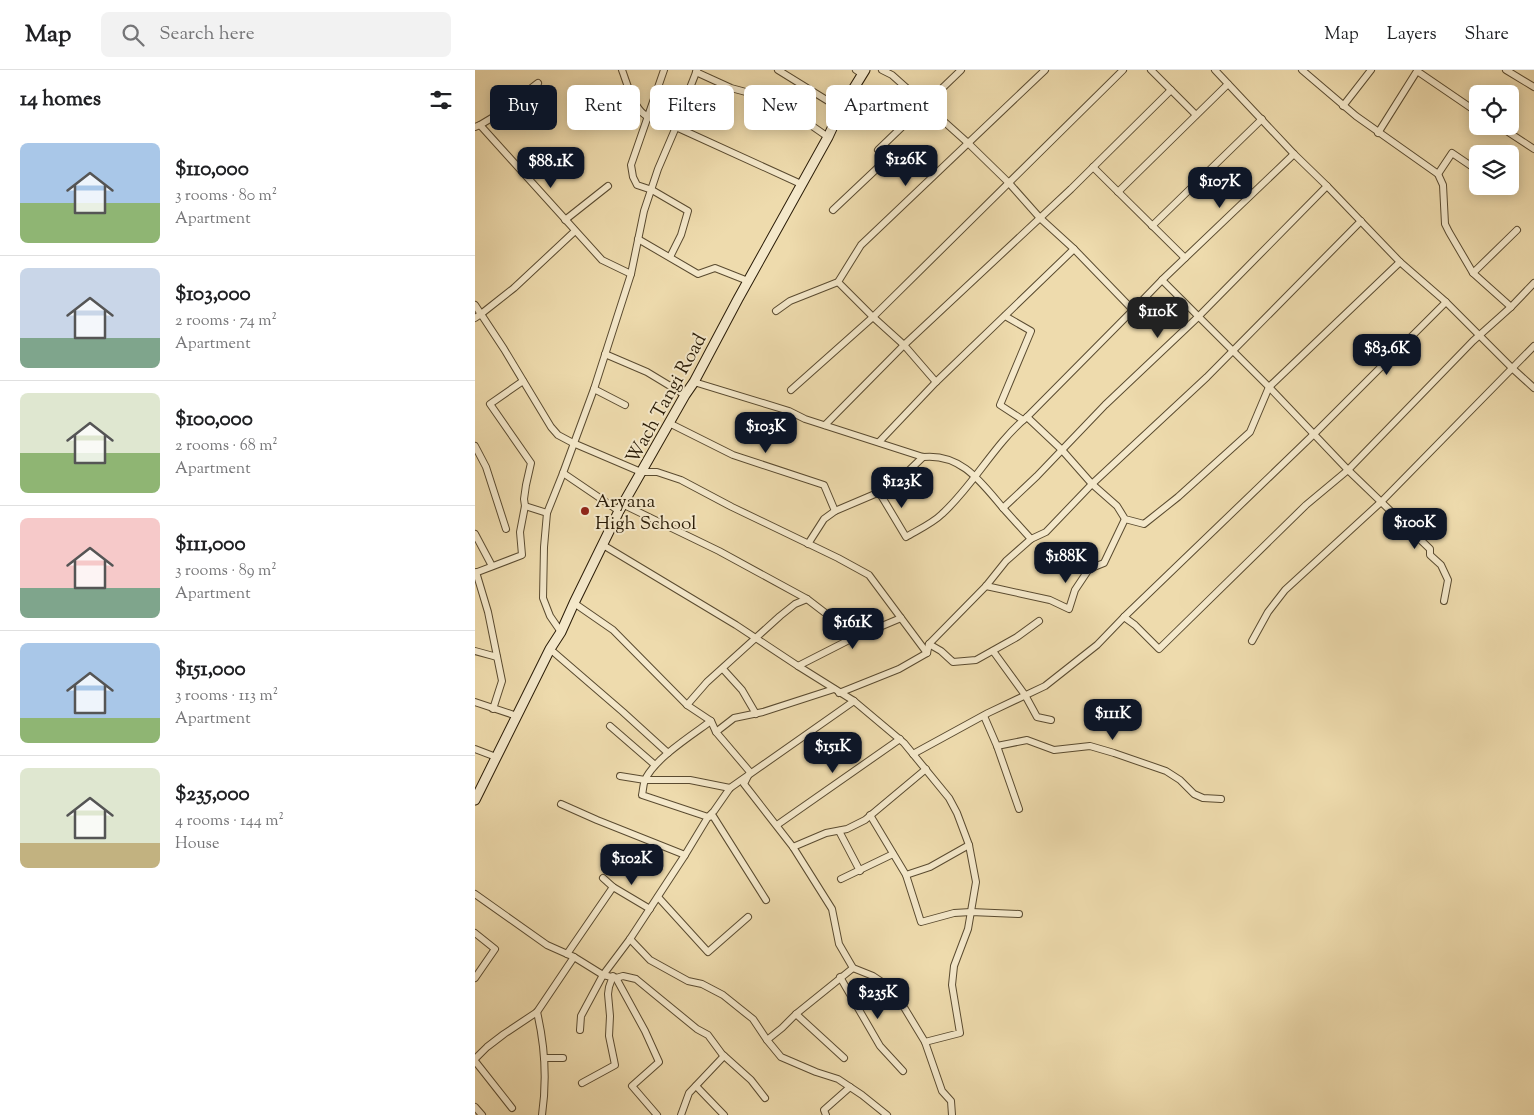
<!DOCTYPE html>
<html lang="en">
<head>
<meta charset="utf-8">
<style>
	body { margin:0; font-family:"Sorts Mill Goudy",serif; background:#f2f2f2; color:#202124; height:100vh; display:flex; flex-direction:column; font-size:19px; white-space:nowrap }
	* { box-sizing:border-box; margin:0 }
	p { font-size:16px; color:#757577 }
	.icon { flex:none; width:28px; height:28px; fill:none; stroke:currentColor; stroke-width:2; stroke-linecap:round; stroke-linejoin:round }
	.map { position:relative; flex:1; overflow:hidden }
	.side { display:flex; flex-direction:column; background:#fff; width:475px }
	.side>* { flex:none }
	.guide { position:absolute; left:15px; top:15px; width:475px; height:45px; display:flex; gap:10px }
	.buttons { position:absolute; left:994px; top:15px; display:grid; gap:10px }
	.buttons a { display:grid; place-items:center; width:50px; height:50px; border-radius:8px; background:#fff; box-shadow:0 2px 12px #0003; font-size:25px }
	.price { position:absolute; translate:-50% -42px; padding:0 11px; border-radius:10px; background:#111827; color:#fff; font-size:16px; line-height:32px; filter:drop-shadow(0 1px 2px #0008) }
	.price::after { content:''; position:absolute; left:50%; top:30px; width:15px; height:11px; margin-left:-8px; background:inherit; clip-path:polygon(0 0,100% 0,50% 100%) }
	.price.current { background:#222; color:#fff }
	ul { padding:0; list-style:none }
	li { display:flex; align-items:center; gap:15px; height:125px; padding:0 20px }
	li+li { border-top:1px solid #e0e0e0 }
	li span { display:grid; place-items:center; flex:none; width:140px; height:100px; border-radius:8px; color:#555 }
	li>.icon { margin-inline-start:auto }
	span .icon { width:60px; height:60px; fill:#fffc; stroke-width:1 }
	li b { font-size:21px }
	h2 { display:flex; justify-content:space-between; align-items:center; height:60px; padding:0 20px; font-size:21px }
	.pill { padding:0 18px; border-radius:8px; background:#fff; box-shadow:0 2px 12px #0003; font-size:18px; line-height:45px }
	.pill.current { background:#111827; color:#fff }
	header { display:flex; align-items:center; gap:30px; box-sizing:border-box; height:70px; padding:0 25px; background:#fff; border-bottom:1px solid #e0e0e0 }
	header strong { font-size:24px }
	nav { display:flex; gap:28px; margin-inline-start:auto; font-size:18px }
	.search { width:350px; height:45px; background:#f2f2f2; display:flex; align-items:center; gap:12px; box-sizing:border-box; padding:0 18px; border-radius:8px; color:#757577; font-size:19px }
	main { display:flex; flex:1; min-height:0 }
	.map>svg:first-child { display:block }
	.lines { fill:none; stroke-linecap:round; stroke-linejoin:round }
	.minor-casing { stroke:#5a4b30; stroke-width:8 }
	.secondary-casing { stroke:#291b07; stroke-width:11 }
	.minor { stroke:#f4e8ca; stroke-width:6 }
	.secondary { stroke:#f4e8ca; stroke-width:9 }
	.poi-dot { fill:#8f2418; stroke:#f4e8ca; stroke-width:2 }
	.labels { text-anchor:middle; stroke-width:4; stroke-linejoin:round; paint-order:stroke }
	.street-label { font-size:19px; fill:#291b07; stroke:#f4e8ca }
	.poi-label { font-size:19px; fill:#291b07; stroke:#f4e8ca; text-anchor:start }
</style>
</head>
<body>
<header>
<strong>Map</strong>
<div class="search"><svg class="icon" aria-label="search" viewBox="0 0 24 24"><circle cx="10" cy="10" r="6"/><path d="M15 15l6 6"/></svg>Search here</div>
<nav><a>Map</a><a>Layers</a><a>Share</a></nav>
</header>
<main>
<section class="side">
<h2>14 homes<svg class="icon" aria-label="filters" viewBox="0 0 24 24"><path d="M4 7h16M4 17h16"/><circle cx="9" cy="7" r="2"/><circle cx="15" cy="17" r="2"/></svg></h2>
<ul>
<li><span style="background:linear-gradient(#a9c7e8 60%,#8fb573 0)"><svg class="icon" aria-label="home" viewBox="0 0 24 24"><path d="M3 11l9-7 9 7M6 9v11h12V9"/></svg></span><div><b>$110,000</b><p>3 rooms · 80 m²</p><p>Apartment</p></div></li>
<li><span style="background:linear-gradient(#c9d6e8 70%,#7fa58c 0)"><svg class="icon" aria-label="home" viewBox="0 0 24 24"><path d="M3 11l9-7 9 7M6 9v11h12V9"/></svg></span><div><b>$103,000</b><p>2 rooms · 74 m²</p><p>Apartment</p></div></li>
<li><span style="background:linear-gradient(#dfe7d0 60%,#8fb573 0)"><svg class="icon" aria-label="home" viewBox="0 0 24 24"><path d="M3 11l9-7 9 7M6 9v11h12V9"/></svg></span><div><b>$100,000</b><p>2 rooms · 68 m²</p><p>Apartment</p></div></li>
<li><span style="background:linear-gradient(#f6c9c9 70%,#7fa58c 0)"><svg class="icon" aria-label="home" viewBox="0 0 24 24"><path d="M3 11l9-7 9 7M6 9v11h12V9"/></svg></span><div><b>$111,000</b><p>3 rooms · 89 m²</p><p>Apartment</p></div></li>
<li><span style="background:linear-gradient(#a9c7e8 75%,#8fb573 0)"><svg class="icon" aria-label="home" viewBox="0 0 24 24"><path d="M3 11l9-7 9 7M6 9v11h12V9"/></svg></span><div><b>$151,000</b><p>3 rooms · 113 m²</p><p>Apartment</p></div></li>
<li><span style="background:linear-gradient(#dfe7d0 75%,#c2b280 0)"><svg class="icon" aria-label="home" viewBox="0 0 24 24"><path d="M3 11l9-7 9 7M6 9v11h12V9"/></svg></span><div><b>$235,000</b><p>4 rooms · 144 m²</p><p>House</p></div></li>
</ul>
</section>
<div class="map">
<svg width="1059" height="1045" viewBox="0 0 1059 1045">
	<rect width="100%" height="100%" fill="#eedbad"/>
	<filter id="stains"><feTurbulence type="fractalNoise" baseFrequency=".004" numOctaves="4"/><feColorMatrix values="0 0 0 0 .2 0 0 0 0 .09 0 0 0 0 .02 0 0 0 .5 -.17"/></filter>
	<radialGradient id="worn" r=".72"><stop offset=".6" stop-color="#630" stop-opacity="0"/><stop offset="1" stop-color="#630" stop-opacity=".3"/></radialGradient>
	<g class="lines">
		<g class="minor-casing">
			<g id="minor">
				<path d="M147 0C152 13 158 37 170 45 178 50 191 53 200 56"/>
				<path d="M189 0 156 95 158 107 162 115 177 120 213 141 206 165 195 187"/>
				<path d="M303 0 366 39"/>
				<path d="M381 0 387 4"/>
				<path d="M407 0 417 5 493 73 534 113 565 148 599 179 658 240 687 210 819 84"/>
				<path d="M676 0 721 45"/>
				<path d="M740 0 819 84 852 116 925 192 971 232 1037 298 1059 318"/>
				<path d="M827 0 881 46 963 104 968 115 970 154 974 162 998 203 1036 237"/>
				<path d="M1031 0 1059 17"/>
				<path d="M221 2 256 18 293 28 317 42 353 67"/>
				<path d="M868 36 896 0"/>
				<path d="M5 55 20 46 63 13"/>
				<path d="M1024 56 1059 79"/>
				<path d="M0 57 5 55 127 190 156 204"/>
				<path d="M201 57 326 114"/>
				<path d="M903 63 942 1 1002 42"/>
				<path d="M618 97 710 188"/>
				<path d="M963 104 977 83 1002 100"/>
				<path d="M643 122 753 14"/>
				<path d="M358 140 412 89 403 80 486 0"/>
				<path d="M90 150 133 116"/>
				<path d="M677 156 787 49"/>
				<path d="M163 169 223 204 240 198 273 211"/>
				<path d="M998 203 1042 160"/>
				<path d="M687 210 794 317 873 400 955 479V485L966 495 973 510 969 531"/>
				<path d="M363 212 398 247 429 275 461 312"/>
				<path d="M0 235 29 279 76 357 83 365 98 373 166 402H182L206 410 257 437 363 488 394 505 452 583"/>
				<path d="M301 241 315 231 363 212 386 175 570 0"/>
				<path d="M530 246 556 261 525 335 548 350"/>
				<path d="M0 248 6 244 39 218 100 161"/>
				<path d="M130 284 172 302 210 325"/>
				<path d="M219 312 314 341 330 349 448 387C486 383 506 412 528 438 537 448 547 459 556 469"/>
				<path d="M119 319 150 335"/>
				<path d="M316 320 398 247 648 0"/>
				<path d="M552 347 587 380 617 414 642 436 650 449 669 454 703 427 775 362 794 317 925 192"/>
				<path d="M194 353 258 385 349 415 360 441"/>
				<path d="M350 355 429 275 596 119 696 20"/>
				<path d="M404 372 461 312 599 179"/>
				<path d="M0 376 11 397 31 459"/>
				<path d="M88 403 144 441"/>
				<path d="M404 422 431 467C443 460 458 453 467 444 499 415 519 374 552 347L658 240"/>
				<path d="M149 435 244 481 332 529 362 552 376 569"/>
				<path d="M50 436 72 443"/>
				<path d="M528 438 562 406 630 335 723 247 852 116"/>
				<path d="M0 464 17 496"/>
				<path d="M333 474 349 449 360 441 400 424 423 411 448 387"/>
				<path d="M128 475 261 555 323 596 379 631 429 673 474 728 482 743 494 775 501 812 493 859 479 896 477 915 485 963 450 972"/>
				<path d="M1 502 13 542 27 611 18 639"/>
				<path d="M0 503 47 485 45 462 50 436 49 429 51 415 56 393 15 334 48 311"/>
				<path d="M511 516 575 530 594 539 600 520 614 499 629 493 650 449"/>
				<path d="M99 533 138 560 212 635 236 651 241 662 275 702 269 714 318 777 357 839 364 874 378 898 398 906 410 914 424 929 450 972 467 1021 476 1031 477 1045"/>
				<path d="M649 547 660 555 684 579 831 435 873 400 998 271 1036 237 1059 213"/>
				<path d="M86 562 75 546 68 528 69 477 72 443 88 403 119 319 156 204 169 141 183 99 201 57 200 56 222 0"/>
				<path d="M777 571 793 542 810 520 906 432 1059 276"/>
				<path d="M454 574 466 581 478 592 501 590 542 567 564 551"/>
				<path d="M75 579 148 642 193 683"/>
				<path d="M0 581 22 587"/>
				<path d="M518 581 550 625 562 647 576 650"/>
				<path d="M323 596 376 569 426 548"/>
				<path d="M248 599 267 620 281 644"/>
				<path d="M364 623 424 599 452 583 454 574 511 516 531 491 556 469 571 462 617 414 732 307 886 151"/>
				<path d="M0 632 42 646"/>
				<path d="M212 635 232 612 305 546 320 534 332 529"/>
				<path d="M509 646 522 676 544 739"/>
				<path d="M236 651C217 665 179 689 170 710 168 715 168 721 167 725L233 747 238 746 291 830"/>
				<path d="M135 656 180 695"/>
				<path d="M241 662 259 648 288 642 359 619"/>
				<path d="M522 676 552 670 579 680 615 676 639 683 691 701 705 710 719 724 728 728 746 729"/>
				<path d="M0 679 21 687"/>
				<path d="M438 684 513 643 570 616 622 575 649 547 839 364 971 232"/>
				<path d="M145 706 170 710H215L255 718"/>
				<path d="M86 734 122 750 210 785"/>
				<path d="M395 745 431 805 446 852 479 843 496 842 544 844"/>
				<path d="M302 755 425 669"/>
				<path d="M364 761 385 801"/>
				<path d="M318 777 351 763 372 759 390 750 451 699"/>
				<path d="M431 805 455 797 494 775"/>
				<path d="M128 808 138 817 175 839"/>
				<path d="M366 809 418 784"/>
				<path d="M0 824 72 875 99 887 128 905 141 908 148 906 161 909 222 959 233 965 247 984 276 1010 290 1028"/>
				<path d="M183 827 233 882 273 847"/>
				<path d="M0 863 20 879 0 908"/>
				<path d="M155 869 175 890 213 911 227 914 248 925 278 949 292 970 306 987 341 1002 363 1009 387 1025 412 1045"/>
				<path d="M92 884 138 817"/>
				<path d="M365 907 405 976 428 1001"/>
				<path d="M141 908 170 961 184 992 157 1016 182 1045"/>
				<path d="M62 942C70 976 72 1010 67 1045"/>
				<path d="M321 944 369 988"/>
				<path d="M105 960 106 946 128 905 155 869 210 785 233 747 239 741 255 718 379 631"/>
				<path d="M292 970 307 958 321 944 378 898"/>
				<path d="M69 988H88"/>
				<path d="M0 989 12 977 29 964 62 942 99 887"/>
				<path d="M0 991 37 1038"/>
				<path d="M107 1013 140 995 134 966 135 946 133 924 134 917 138 906"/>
				<path d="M221 1016 249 1045"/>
				<path d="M0 1037 7 1045"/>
				<path d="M206 1045 214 1023 249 986"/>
				<path d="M351 1045 349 1040 375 1017"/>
			</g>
		</g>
		<g class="secondary-casing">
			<path id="secondary" d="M0 730 75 579 86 562 99 533 144 441 210 325 219 312 263 229 353 67 366 39 390 0"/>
		</g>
		<use href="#minor" class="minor"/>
		<use href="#secondary" class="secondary"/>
	</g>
	<circle class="poi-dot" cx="110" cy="441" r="5"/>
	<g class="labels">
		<g class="street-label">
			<text transform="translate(190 328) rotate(-61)" y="7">Wach Tangi Road</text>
		</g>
		<g class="poi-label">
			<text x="120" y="437">Aryana<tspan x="120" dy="22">High School</tspan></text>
		</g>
	</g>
	<rect width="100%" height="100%" filter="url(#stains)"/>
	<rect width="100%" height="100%" fill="url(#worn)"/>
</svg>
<div class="buttons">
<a><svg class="icon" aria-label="locate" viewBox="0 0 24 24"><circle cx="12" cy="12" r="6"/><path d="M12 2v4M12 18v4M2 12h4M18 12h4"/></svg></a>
<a><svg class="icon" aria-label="layers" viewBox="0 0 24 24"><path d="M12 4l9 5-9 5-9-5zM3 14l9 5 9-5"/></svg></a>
</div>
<b class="price" style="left:431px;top:117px">$126K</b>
<b class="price" style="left:76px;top:119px">$88.1K</b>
<b class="price" style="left:745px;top:139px">$107K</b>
<b class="price current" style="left:683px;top:269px">$110K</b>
<b class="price" style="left:912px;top:306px">$83.6K</b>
<b class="price" style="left:291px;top:384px">$103K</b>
<b class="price" style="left:427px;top:439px">$123K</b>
<b class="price" style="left:940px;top:480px">$100K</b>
<b class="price" style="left:591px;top:514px">$188K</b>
<b class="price" style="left:378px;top:580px">$161K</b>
<b class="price" style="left:638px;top:671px">$111K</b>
<b class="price" style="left:358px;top:704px">$151K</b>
<b class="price" style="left:157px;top:816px">$102K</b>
<b class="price" style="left:403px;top:950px">$235K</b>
<div class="guide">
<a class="pill current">Buy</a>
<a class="pill">Rent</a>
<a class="pill">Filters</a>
<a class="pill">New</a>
<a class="pill">Apartment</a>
</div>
</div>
</main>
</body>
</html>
